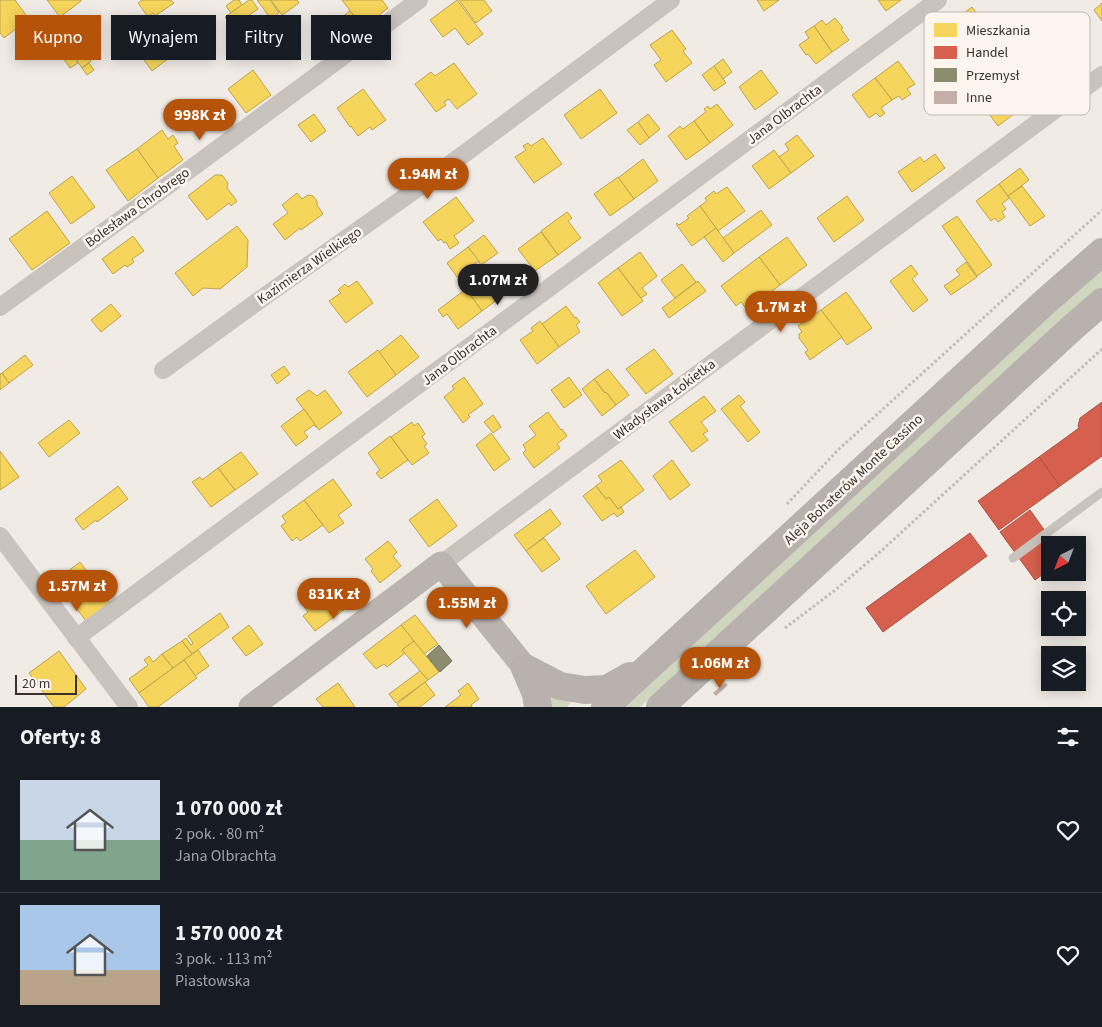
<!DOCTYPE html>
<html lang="pl">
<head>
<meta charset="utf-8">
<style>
	body { margin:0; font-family:"Source Sans 3",sans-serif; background:#242831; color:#f1f3f6; height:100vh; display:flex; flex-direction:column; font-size:19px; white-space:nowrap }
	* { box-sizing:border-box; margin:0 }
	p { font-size:16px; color:#9ea1a6 }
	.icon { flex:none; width:28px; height:28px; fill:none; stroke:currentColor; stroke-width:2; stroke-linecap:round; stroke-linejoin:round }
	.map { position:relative; height:707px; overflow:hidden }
	.panel { display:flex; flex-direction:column; background:#171b24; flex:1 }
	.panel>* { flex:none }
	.top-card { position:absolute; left:15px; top:15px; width:500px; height:45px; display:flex; gap:10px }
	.needle { width:32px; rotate:222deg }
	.tools { position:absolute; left:1041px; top:536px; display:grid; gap:10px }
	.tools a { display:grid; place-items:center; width:45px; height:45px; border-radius:0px; background:#171b24; box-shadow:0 2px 12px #0003; font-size:25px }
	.scale { position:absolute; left:15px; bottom:12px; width:62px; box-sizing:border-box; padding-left:5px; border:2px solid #3b302b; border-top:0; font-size:14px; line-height:18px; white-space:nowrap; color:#3b302b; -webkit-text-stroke:4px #fbf5ee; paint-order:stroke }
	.price { position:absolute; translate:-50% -42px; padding:0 11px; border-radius:18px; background:#b45309; color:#fff; font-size:16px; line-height:32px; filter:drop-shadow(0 1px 2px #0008) }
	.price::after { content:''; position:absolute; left:50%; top:30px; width:15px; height:11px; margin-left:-8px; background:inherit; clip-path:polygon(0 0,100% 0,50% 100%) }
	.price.selected { background:#222; color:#fff }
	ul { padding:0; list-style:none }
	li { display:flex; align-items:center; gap:15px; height:125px; padding:0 20px }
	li+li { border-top:1px solid #363941 }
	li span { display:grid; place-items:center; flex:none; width:140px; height:100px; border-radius:0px; color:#555 }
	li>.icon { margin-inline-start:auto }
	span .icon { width:60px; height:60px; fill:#fffc; stroke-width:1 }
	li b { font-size:21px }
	h2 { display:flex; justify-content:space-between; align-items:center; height:60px; padding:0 20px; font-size:21px }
	.pill { padding:0 18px; border-radius:0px; background:#171b24; box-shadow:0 2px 12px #0003; font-size:18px; line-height:45px }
	.pill.selected { background:#b45309; color:#fff }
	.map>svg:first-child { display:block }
	.green { fill:#d1d6bf }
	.homes { fill:#f6d55c; stroke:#bea44d }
	.shops { fill:#d6604d; stroke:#a85243 }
	.industry { fill:#8c8c6e; stroke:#74705a }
	.building { fill:#c3afa7 }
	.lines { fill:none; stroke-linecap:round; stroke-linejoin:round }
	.path { stroke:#c2bbb6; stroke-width:3; stroke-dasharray:2.5 2.5; stroke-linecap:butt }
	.lane { stroke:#c9c3be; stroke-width:9 }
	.street { stroke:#c9c3be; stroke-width:18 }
	.secondary { stroke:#bab3ae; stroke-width:25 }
	.primary { stroke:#b8b1ad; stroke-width:28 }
	.labels { text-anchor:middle; stroke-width:5; stroke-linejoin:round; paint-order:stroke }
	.street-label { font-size:14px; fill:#3b302b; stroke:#fbf5ee }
	.key { fill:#fbf5ee; stroke:#c1bab4; stroke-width:1 }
	.key-label { font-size:14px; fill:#3b302b }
</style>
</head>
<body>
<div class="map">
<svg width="1102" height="707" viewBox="0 0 1102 707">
	<rect width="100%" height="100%" fill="#f0ebe5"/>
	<g class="green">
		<path d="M1102 266V287L640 707H626Z"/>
		<path d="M546 687 577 696 567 707H550Z"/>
	</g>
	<g class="homes">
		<path d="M2 0H15L29 19 4 38 0 33V1Z"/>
		<path d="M47 0H81V1L60 17Z"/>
		<path d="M142 0H171L174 3 155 16 153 13 148 17 138 3Z"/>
		<path d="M234 0H239L242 5 231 13 226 6Z"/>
		<path d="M249 0H252L258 9 232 27 225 17Z"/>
		<path d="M257 0H270L279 13 271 19Z"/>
		<path d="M271 0H297L299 3 282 15Z"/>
		<path d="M342 0H382L388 8 363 28Z"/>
		<path d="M457 0 483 34 468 45 455 28 443 37 430 20Z"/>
		<path d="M459 0H484L492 11 476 23Z"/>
		<path d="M757 0H779L764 11Z"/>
		<path d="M878 0H901L886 11Z"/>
		<path d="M1102 3V21L1094 10Z"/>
		<path d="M972 7 988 28 981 33 986 40 975 48 954 20Z"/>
		<path d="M350 11 363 28 331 52 318 35 317 31 318 27 326 21 330 26Z"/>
		<path d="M835 18 843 28 841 29 849 40 832 52 814 26 822 20 826 25Z"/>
		<path d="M168 21 186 45 152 71 134 46Z"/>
		<path d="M814 26 832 52 816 64 808 54 806 55 799 45 809 38 805 32Z"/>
		<path d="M672 30 686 49 683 51 692 63 666 82 654 65 661 60 650 45Z"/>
		<path d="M80 46 91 61 82 68 71 52Z"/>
		<path d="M71 52 78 63 70 68 63 58Z"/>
		<path d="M723 59 732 72 723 79 714 66Z"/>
		<path d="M898 61 915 84 907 89 911 94 902 100 899 96 892 100 875 78Z"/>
		<path d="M89 63 94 70 87 75 82 68Z"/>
		<path d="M454 63 477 94 457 109 449 99 444 102 446 105 436 112 415 84 431 72 435 76Z"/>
		<path d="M714 66 726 83 714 91 702 75Z"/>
		<path d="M253 70 271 95 246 113 228 89Z"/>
		<path d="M761 70 778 93 755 110 739 87Z"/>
		<path d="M1003 74 1026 105 998 126 975 95Z"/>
		<path d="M875 78 892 100 881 108 885 113 880 117 876 113 869 118 852 95Z"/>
		<path d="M363 89 386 120 372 130 370 127 358 136 351 126 350 127 337 108Z"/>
		<path d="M600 89 617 113 581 139 564 115Z"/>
		<path d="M717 104 733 125 710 143 694 121 706 112 704 109 708 106 710 109Z"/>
		<path d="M314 114 326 131 311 142 298 125Z"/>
		<path d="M648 114 660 129 649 138 638 122Z"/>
		<path d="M694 121 710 143 686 160 668 136 680 126 683 129Z"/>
		<path d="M638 122 649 138 640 145 627 130Z"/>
		<path d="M162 130 168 139 173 135 178 143 174 146 183 160 158 178 137 149Z"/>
		<path d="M797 135 814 156 791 173 779 157 789 150 785 144Z"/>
		<path d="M543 138 562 164 534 183 515 157 526 150 523 146 528 143 531 146Z"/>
		<path d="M137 149 158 178 128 201 106 170Z"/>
		<path d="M774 150 791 173 769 189 752 166Z"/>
		<path d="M935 154 945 168 912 192 898 172 920 157 924 162Z"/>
		<path d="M643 159 658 181 634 199 618 178Z"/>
		<path d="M1020 168 1029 180 1008 196 999 184Z"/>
		<path d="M215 175H222L228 183 227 188 237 201 231 206 229 203 207 220 188 196Z"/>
		<path d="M72 176 95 207 71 224 49 193Z"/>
		<path d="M618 177 634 199 610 216 594 194Z"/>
		<path d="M999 184 1009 198 1002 204 1006 209 1002 212 1005 217 998 222 995 218 991 221 976 201Z"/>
		<path d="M1022 186 1045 216 1030 226 1008 196Z"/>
		<path d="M727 187 745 211 718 231 700 206 707 201 705 198 714 191 716 194Z"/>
		<path d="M297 193 302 199 308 195 313 196 317 201V205L323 214 301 230 300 228 285 240 273 224 288 213 282 205Z"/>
		<path d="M847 196 864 220 834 242 817 218Z"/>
		<path d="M456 197 474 221 454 236 459 243 450 249 446 242 444 243 441 239 438 241 423 222Z"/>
		<path d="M700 206 716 228 692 246 676 224 677 223 679 225 689 218 687 216Z"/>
		<path d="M761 210 772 225 734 253 723 238Z"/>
		<path d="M47 211 70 243 32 270 9 239Z"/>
		<path d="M567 212 572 218 568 221 581 238 558 255 541 231Z"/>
		<path d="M957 216 992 265 977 276 942 226Z"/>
		<path d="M237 226 248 240 247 267 220 289 203 288 193 296 175 273Z"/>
		<path d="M716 228 734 253 723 262 704 237Z"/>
		<path d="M541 232 558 255 535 271 518 249Z"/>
		<path d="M484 235 498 253 481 265 468 247Z"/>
		<path d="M133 236 144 251 132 259 134 262 127 267 125 265 113 274 102 259Z"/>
		<path d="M787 237 807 265 780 285 759 257Z"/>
		<path d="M468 247 479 261 457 277 447 263Z"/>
		<path d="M640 252 657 276 642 288 647 294 641 298 618 268Z"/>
		<path d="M759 257 780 285 747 310 741 302 736 306 721 286Z"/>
		<path d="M966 262 977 277 951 295 944 286 960 275 956 270Z"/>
		<path d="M682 264 696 282 675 298 661 280Z"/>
		<path d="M911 265 918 274 912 279 928 300 913 312 890 281Z"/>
		<path d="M618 268 643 301 622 316 598 283Z"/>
		<path d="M488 271 505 294 482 311 465 288Z"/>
		<path d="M357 281 373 303 346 323 329 301 341 293 338 290 345 284 348 287Z"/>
		<path d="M698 281 706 291 669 318 662 308Z"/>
		<path d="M466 289 482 311 458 329 447 314 443 317 438 310Z"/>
		<path d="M846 292 872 328 847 345 821 310Z"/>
		<path d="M111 304 121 316 101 332 91 320Z"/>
		<path d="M566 306 575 318 576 317 580 322 576 325 580 332 559 347 542 324Z"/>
		<path d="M821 310 842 337 810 360 805 352 808 350 799 338V334L802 332 798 326Z"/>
		<path d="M540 321 559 347 537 364 520 340 533 331 531 328Z"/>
		<path d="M401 335 419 357 396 375 379 352Z"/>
		<path d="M654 349 673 374 646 394 626 369Z"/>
		<path d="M378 350 396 375 367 397 348 372Z"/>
		<path d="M25 355 33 365 9 383 2 373Z"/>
		<path d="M284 366 290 374 277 384 271 375Z"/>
		<path d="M608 369 629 395 616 405 606 392 605 393 594 379Z"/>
		<path d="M2 373 9 383 0 390V374Z"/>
		<path d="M464 377 483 404 468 415 470 417 463 423 444 397 454 389 452 386Z"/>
		<path d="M569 377 582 395 564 408 551 390Z"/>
		<path d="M594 379 605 393 606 392 616 405 602 416 582 389Z"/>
		<path d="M309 390 317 396 325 390 342 413 319 430 296 399Z"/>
		<path d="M739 395 745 402 740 406 760 432 748 442 721 409Z"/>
		<path d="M704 396 716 411 701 422 708 431 703 434 708 440 692 452 669 422Z"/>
		<path d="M304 409 317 427H316L314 425 304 432 308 437 296 446 281 426Z"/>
		<path d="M548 412 561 430 562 429 567 436 557 444 560 448 534 468 523 453 526 450 523 445 536 435 529 426Z"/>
		<path d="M493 415 501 427 493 433 484 422Z"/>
		<path d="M69 420 80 433 49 457 38 443Z"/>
		<path d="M412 422 414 426 418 423 425 434 422 437 427 444 424 446 429 453 412 465 391 437Z"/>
		<path d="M491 433 510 459 494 471 476 445Z"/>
		<path d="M390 436 408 460 381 479 376 473 380 470 368 453Z"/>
		<path d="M0 451 19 477 0 490Z"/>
		<path d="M241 452 258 474 235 490 218 468Z"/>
		<path d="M621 460 644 490 618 509 609 497 606 499 596 486 602 481 598 476Z"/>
		<path d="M672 460 690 485 670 500 653 476Z"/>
		<path d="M218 468 235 490 211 507 192 482 200 477 202 480Z"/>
		<path d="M333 479 352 505 338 515 344 523 329 533 304 500Z"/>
		<path d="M118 486 128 499 97 522 96 520 83 530 75 519Z"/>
		<path d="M596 486 606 499 609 497 618 509 621 507 624 512 617 517 614 513 602 521 583 496Z"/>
		<path d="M437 499 457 526 429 547 409 520Z"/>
		<path d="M304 500 323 525 300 541 297 537 292 541 281 526 286 522 282 516Z"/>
		<path d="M550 509 561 524 526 551 514 535Z"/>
		<path d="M544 538 560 559 542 572 526 551Z"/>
		<path d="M388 541 397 552 393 556 401 566 380 583 371 571 373 569 365 559Z"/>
		<path d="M635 550 655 577 606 614 586 586Z"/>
		<path d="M80 562 110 603 86 621 55 581Z"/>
		<path d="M343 578 347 583 353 579 364 595 315 631 303 616 308 612 304 607Z"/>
		<path d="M220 613 229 627 192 654 182 641 186 638 191 645 193 643 188 636Z"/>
		<path d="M415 615 438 644 424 654 401 625Z"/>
		<path d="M249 625 263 644 246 656 232 638Z"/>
		<path d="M401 625 414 641 402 650 405 653 387 667 384 664 376 669 363 654Z"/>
		<path d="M182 641 192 654 173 668 162 654Z"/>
		<path d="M414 641 439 672 428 680 402 650Z"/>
		<path d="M198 650 209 666 195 676 184 660Z"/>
		<path d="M59 651 86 689 64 707H54L29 673Z"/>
		<path d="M162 654 173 668 139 693 129 679 148 665 144 660 149 656 153 662Z"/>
		<path d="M184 660 197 678 158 707H149L139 693Z"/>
		<path d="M420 671 428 680 396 703 389 694Z"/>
		<path d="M425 682 435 695 420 707H399L397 704Z"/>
		<path d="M338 683 355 707H323L316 699Z"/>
		<path d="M468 683 479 699 471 705 472 707H445L461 695 458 691Z"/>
	</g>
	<g class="shops">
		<path d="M1102 402V456L1060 486 1039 457 1079 428 1078 426 1080 418Z"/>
		<path d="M1039 457 1060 486 999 530 978 501Z"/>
		<path d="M1030 510 1055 545H1050V569L1035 580 1000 532Z"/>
		<path d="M970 533 987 556 883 632 866 608Z"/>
	</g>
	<path class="industry" d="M439 645 452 661 440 672 427 656Z"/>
	<path class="building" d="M725 683 728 685 716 696 713 693Z"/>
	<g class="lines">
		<g class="path">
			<path d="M787 504 838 450 1102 210"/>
			<path d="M785 628 834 591 880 552 1102 349"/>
		</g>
		<path class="lane" d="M1013 558 1102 492"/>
		<g class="street">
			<path d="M0 307 181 176 419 0"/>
			<path d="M163 370 268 294 429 180 671 0"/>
			<path d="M0 536 129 707"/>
			<path d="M441 564 1102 75"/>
			<path d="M76 638 938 0"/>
		</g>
		<path class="secondary" d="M251 707 441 564 525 668"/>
		<g class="primary">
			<path d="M525 668 560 686 585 690 607 689 630 676"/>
			<path d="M525 668 536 694 538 707"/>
			<path d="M605 707 1046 301 1102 252"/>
			<path d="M660 707 1072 328 1102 302"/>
		</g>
	</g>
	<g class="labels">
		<g class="street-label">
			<text transform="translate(784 114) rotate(-37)" y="5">Jana Olbrachta</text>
			<text transform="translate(137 207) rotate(-36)" y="5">Bolesława Chrobrego</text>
			<text transform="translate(309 265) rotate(-35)" y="5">Kazimierza Wielkiego</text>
			<text transform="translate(459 355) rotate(-37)" y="5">Jana Olbrachta</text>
			<text transform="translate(664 399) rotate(-37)" y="5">Władysława Łokietka</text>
			<text transform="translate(853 479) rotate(-43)" y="5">Aleja Bohaterów Monte Cassino</text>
		</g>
	</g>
	<rect x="924" y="12" width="166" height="103" rx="8" class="key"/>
	<rect x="934" y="23" width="23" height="14" fill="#f6d55c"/>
	<rect x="934" y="46" width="23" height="13" fill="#d6604d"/>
	<rect x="934" y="68" width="23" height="14" fill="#8c8c6e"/>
	<rect x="934" y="91" width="23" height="13" fill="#c3afa7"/>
	<g class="key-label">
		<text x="966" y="35">Mieszkania</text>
		<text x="966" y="57">Handel</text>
		<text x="966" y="80">Przemysł</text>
		<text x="966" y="102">Inne</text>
	</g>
</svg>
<div class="tools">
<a><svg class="needle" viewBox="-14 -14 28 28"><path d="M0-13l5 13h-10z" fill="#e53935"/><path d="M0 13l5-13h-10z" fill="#9ea1a6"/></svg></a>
<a><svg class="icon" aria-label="locate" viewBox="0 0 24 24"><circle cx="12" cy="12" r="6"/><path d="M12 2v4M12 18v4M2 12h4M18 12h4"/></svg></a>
<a><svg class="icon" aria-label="layers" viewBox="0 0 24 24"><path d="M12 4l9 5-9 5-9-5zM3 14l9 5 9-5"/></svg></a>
</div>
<div class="scale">20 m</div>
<b class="price" style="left:200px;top:141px">998K zł</b>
<b class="price" style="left:428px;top:200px">1.94M zł</b>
<b class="price selected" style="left:498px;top:306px">1.07M zł</b>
<b class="price" style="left:781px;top:333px">1.7M zł</b>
<b class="price" style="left:77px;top:612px">1.57M zł</b>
<b class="price" style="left:334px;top:620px">831K zł</b>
<b class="price" style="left:467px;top:629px">1.55M zł</b>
<b class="price" style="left:720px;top:689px">1.06M zł</b>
<div class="top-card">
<a class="pill selected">Kupno</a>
<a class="pill">Wynajem</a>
<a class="pill">Filtry</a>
<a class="pill">Nowe</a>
</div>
</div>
<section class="panel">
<h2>Oferty: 8<svg class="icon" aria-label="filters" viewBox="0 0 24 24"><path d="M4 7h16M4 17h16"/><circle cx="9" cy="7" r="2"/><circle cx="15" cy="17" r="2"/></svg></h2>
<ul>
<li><span style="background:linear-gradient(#c9d6e8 60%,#7fa58c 0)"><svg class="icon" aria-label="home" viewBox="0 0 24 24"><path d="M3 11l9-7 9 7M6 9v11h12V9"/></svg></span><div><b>1 070 000 zł</b><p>2 pok. · 80 m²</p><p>Jana Olbrachta</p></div><svg class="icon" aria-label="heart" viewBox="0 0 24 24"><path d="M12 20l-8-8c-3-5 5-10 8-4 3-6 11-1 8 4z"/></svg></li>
<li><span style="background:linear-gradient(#a9c7e8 65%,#b9a48a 0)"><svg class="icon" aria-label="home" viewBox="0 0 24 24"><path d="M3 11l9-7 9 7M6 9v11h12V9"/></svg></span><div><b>1 570 000 zł</b><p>3 pok. · 113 m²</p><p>Piastowska</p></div><svg class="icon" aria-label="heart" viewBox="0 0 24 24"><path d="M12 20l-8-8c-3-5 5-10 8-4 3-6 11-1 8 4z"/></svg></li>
</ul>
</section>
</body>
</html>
